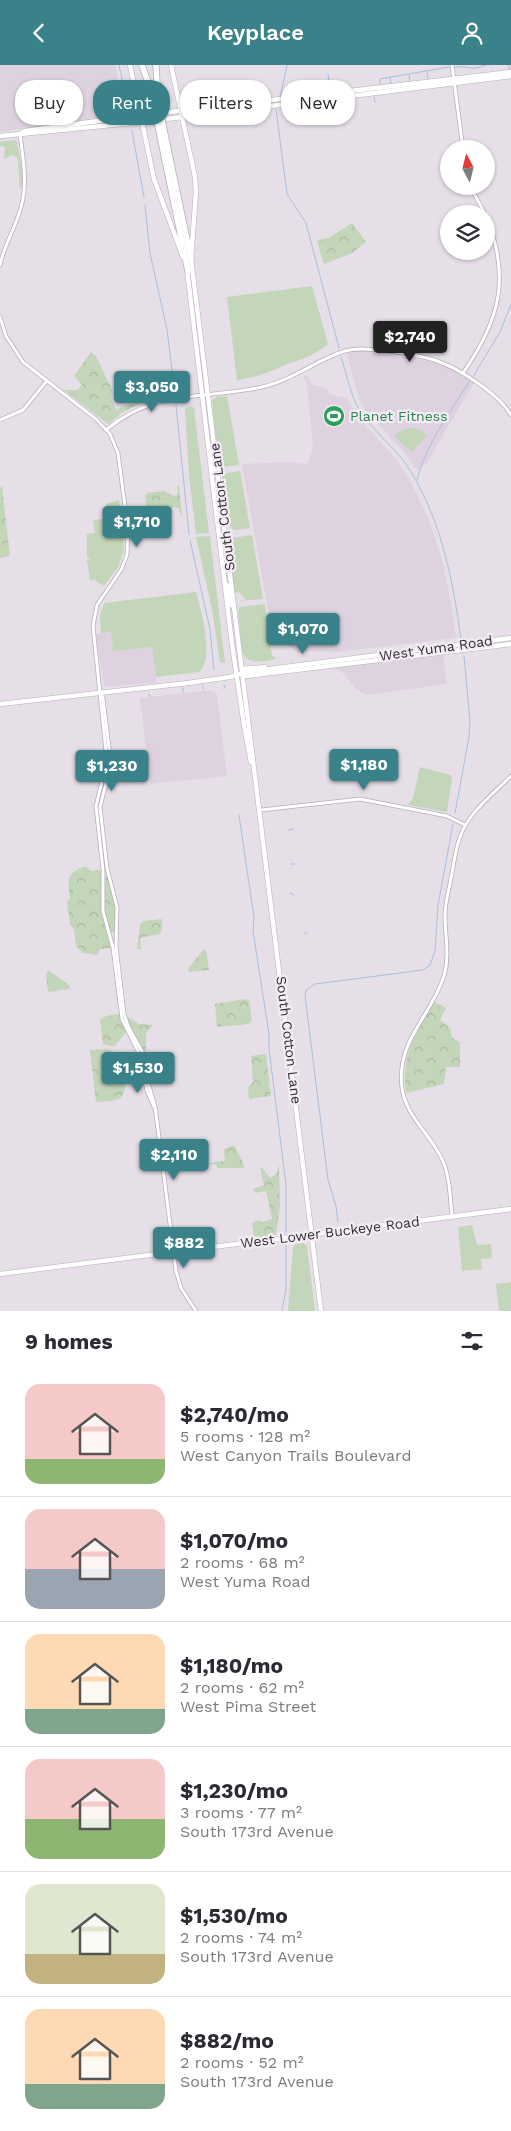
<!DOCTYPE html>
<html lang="en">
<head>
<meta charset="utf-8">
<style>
	body { margin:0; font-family:"Work Sans",sans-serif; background:#f7f7f7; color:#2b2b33; height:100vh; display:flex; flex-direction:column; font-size:19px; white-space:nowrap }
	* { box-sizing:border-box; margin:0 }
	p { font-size:16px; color:#7c7c81 }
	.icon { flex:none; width:28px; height:28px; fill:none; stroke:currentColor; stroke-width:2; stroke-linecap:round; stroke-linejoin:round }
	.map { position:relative; height:1246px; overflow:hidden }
	.panel { display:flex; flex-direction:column; background:#fff; flex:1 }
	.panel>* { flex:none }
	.guide { position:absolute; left:15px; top:15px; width:481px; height:45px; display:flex; gap:10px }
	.needle { width:32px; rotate:353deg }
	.controls { position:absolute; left:440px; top:75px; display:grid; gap:10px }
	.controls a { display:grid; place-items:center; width:55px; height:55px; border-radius:50%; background:#fff; box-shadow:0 1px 4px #0004; font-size:25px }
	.price { position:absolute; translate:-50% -42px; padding:0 11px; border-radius:5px; background:#3a828a; color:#fff; font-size:16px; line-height:32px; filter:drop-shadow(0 1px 2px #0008) }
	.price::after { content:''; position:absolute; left:50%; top:30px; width:15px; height:11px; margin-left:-8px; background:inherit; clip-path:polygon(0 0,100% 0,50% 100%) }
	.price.active { background:#222; color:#fff }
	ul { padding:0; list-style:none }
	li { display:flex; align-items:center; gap:15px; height:125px; padding:0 25px }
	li+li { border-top:1px solid #e1e1e2 }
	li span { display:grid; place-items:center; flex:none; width:140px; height:100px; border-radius:15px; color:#555 }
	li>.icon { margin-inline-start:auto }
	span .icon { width:60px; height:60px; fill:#fffc; stroke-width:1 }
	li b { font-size:21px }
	h2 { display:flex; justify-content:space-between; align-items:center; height:60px; padding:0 25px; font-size:21px }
	.pill { padding:0 18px; border-radius:20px; background:#fff; box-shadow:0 1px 4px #0004; font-size:18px; line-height:45px }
	.pill.active { background:#3a828a; color:#fff }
	header { display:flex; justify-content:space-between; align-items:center; height:65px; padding:0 25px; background:#3a828a; color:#fff; font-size:22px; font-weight:600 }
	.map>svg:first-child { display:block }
	.built { fill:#ded2e0 }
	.green { fill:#c3d6b9 }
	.park { fill:url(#park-crowns) }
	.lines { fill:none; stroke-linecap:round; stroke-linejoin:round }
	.stream { stroke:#a9bfdc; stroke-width:1 }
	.minor-casing { stroke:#b6afb8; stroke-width:4.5 }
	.major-casing { stroke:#b6afb8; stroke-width:5.5 }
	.highway-casing { stroke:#b6afb8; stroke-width:7 }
	.minor { stroke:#fff; stroke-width:3 }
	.major { stroke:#fff; stroke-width:4.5 }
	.highway { stroke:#fff; stroke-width:5.5 }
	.highway-bridge-casing { stroke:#b6afb8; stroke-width:7; stroke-linecap:butt }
	.highway-bridge { stroke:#fff; stroke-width:5.5 }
	.labels { text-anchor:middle; stroke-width:4.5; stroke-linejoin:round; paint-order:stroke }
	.leisure-label { font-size:14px; fill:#27864d; stroke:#f4ecf5; text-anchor:start }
	.street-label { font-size:14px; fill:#312e32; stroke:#f4ecf5 }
</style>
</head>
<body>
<header><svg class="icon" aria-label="back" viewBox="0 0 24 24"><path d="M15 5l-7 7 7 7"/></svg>Keyplace<svg class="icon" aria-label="person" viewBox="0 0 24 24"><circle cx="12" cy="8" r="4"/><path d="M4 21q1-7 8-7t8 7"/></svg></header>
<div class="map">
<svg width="511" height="1246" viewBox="0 0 511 1246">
	<defs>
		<pattern id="park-crowns" width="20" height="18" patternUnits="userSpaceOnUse" patternTransform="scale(1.25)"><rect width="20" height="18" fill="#c3d6b9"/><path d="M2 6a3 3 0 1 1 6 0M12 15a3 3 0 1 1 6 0" fill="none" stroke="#a8b8a0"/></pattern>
	</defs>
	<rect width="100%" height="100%" fill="#e6dfe8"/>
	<g class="built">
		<path d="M0 0H115L126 47 97 52V54L0 67Z"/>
		<path d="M363 286 436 297 456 306 474 318 426 399 417 406 408 392 364 343 359 334 347 288Z"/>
		<path d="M307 310 313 320 325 323 331 330 347 333 359 353 396 394 411 417 429 455 442 495 451 538 456 573 337 587 300 586 299 588 284 578 274 564 269 551 242 399 286 397 307 399 313 384 307 320 303 311Z"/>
		<path d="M111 567 113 586 152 582 156 617 106 622 104 620 96 569Z"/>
		<path d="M443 589 447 619 367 630 357 625 343 608 335 603 342 601Z"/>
		<path d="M211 625 217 629 227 711 150 719 140 633Z"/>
	</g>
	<g class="green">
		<path d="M15 75 17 77C19 92 26 112 20 126L18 94 13 90 4 94 5 82 0 81V77Z"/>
		<path d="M312 221 328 279C316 289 304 294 290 298 280 302 270 307 260 310 251 313 247 312 237 316L227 232Z"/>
		<path d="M227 331 239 400 223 402 222 395 218 394 212 335 217 332Z"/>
		<path d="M191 341 194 343 209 468 196 469 189 409 185 346 187 342Z"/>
		<path d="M413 363 422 366 427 370 413 386H410L394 371 403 365Z"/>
		<path d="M240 406 250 463 235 465 231 463 229 459H226L222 410 224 408Z"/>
		<path d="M119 435 124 484 118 502 104 521 95 516 96 513 93 516 90 515 87 495 91 494 87 493V469L95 468 93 455 102 454 103 459 106 458 109 449 106 439Z"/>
		<path d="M252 470 263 534 239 536 246 534 239 527 234 528 229 476 232 473Z"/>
		<path d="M210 471 225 598 220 597 212 544 196 472Z"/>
		<path d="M196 527C201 545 215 594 199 607L156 612 152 582 113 586 111 567 101 568 100 551 104 538Z"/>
		<path d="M265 539 272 591 277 594C264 596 250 601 242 588L238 545 240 542Z"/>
		<path d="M420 702 451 710 452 713 447 747 408 740 413 733Z"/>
		<path d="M472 1160 477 1180 491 1179 492 1193 481 1194 482 1204 462 1206 458 1162Z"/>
		<path d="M303 1178 307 1181 315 1246H288L293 1183 295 1179Z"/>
		<path d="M511 1217V1246H499L496 1219Z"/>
	</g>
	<g class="park">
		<path d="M352 158 366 177 352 188 324 199 317 176 330 172Z"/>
		<path d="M91 287 96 291 112 325 111 334 116 345 128 339 141 338 123 347 108 359 64 325H77L82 320 74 311Z"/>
		<path d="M179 420 182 451 180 449 179 443 174 442 166 449 150 451 147 449 145 431 147 428 164 426 174 431 178 429 177 422Z"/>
		<path d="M0 422H2L10 491 0 493Z"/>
		<path d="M86 801 90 806 101 805V845L111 883 100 884 97 890 83 888 76 881 74 864 70 860 67 837 70 833C67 814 67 807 86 801Z"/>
		<path d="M108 812 116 842V867H109L103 842 104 813Z"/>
		<path d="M162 854V865L159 869 140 873 141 884H137L140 859 144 856Z"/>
		<path d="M203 885H206L209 905 189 907 188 904Z"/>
		<path d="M48 905 70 921 69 924 48 927 46 910Z"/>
		<path d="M245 934 249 935 252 956 248 959 217 962 215 939Z"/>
		<path d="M434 937 446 943 440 955 450 963 452 973 460 977V1002H446L444 1019 406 1028C401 988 415 971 434 937Z"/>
		<path d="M120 949 126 967 114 982 103 979 100 954 106 951Z"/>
		<path d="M128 952 139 959 153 960 146 968V986H144L126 953Z"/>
		<path d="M107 984C113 986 117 988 120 994 124 1002 129 1027 120 1033 115 1037 103 1036 96 1037L90 985Z"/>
		<path d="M266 989 271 1031 249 1034 248 1022 253 1017 251 991Z"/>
		<path d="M234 1080 244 1099V1103H218L215 1099 211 1100 210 1098 225 1096 224 1084Z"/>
		<path d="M279 1099 280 1141 276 1170 254 1173 252 1158 259 1155 262 1157 272 1154 266 1126 255 1128 253 1124 264 1120 260 1103H262L270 1113 277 1108Z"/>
	</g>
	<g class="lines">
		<g class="stream">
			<path d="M119 0 129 46"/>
			<path d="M509 0V4"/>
			<path d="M456 2C468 0 470 7 486 0"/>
			<path d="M427 6 428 14"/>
			<path d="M328 9 329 16"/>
			<path d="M409 10 410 17"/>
			<path d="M390 12 391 19"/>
			<path d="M329 20 330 26"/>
			<path d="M380 20V14L449 2"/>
			<path d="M280 32 287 0"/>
			<path d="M374 32 375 37"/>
			<path d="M276 44 287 129 306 158 339 283"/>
			<path d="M132 66 144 132"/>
			<path d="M145 140 150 188 167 265 175 329"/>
			<path d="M341 292C347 310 350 329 360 346 374 368 398 384 411 407 442 458 453 516 461 574"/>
			<path d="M474 310 500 267 511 239"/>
			<path d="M176 340 189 469"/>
			<path d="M417 415C426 379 450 348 469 317"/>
			<path d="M190 475 210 564 214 605"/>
			<path d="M224 620 225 623"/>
			<path d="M183 623V627"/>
			<path d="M203 624V621"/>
			<path d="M149 629 150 632"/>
			<path d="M455 748 469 672 470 656 464 591"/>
			<path d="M239 750 254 852 253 866 269 969V984L286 1120V1167"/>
			<path d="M288 765 293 764"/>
			<path d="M291 799H295"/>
			<path d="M290 828 294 830"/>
			<path d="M304 869 307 867"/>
			<path d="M338 1157 336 1141 328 1115 305 930 306 925 315 919 423 905 430 900 435 886 438 840 453 759"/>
			<path d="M282 1246 286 1224V1180"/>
		</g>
		<g class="minor-casing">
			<g id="minor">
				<path d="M452 0 463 84"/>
				<path d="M470 121 485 149"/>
				<path d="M0 200C4 180 16 162 21 142 28 118 23 94 20 69"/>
				<path d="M0 252 6 271 23 297 96 354 110 369 118 388 128 464 127 490 121 505 97 540 93 561 107 696 96 741 103 805V846L113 883 122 954 139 988 147 1026 156 1046"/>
				<path d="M463 308C500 255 511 212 486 151"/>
				<path d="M0 355 23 345 46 317"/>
				<path d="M106 365C156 323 204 335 262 322 291 316 316 295 345 286 359 282 373 285 387 286 428 291 448 296 482 321 493 329 504 338 511 350"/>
				<path d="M101 628 103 633 111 699 100 742 107 803 117 842 116 881 124 949 129 963 144 990 148 1018 155 1041 176 1206 181 1223 196 1246"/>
				<path d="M261 745 360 734 447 751 465 760"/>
				<path d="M452 1151C450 1132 450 1109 441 1092 428 1067 406 1051 402 1023 396 975 431 952 444 911 450 891 445 871 445 850 445 838 449 825 451 813 454 799 455 785 460 772 468 748 493 729 511 711"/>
			</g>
		</g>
		<g class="major-casing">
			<g id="major">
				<path d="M130 0 154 114 183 192"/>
				<path d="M171 0 195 112 196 127 191 194 321 1246"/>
				<path d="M20 69 25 66C187 43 349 27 511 7"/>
				<path d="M0 71 142 57 511 11"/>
				<path d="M187 204 232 579 244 660 251 697"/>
				<path d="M211 388 214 404 218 407"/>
				<path d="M227 520 231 540 234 541"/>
				<path d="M242 604 265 602"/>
				<path d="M243 609 246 611 511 579"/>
				<path d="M0 639 188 618 230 612 246 607 511 573"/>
				<path d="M0 1209 511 1144"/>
			</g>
		</g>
		<g class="highway-casing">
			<g id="highway">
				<path d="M142 0 149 20"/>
				<path d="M156 0 157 20"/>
				<path d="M163 60 191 194"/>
				<path d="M158 61 188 206"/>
			</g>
		</g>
		<use href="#minor" class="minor"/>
		<use href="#major" class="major"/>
		<use href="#highway" class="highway"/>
		<g class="highway-bridge-casing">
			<g id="highway-bridge">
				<path d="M149 20 158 61"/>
				<path d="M157 20 163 60"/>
			</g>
		</g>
		<use href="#highway-bridge" class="highway-bridge"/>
	</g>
	<defs>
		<g id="stadium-disc" transform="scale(1.125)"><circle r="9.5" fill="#2e9e5b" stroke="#f4ecf5"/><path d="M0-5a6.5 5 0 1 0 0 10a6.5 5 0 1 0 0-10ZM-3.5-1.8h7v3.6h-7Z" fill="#fff"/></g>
	</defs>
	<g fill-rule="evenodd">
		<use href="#stadium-disc" x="334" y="351"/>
	</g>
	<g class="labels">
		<g class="leisure-label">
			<text x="350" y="356">Planet Fitness</text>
		</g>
		<g class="street-label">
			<text transform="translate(222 442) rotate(-97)" y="5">South Cotton Lane</text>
			<text transform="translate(436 583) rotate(-8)" y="5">West Yuma Road</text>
			<text transform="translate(289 975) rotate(83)" y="5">South Cotton Lane</text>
			<text transform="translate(330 1167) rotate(-7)" y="5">West Lower Buckeye Road</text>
		</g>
	</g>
</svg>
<div class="controls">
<a><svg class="needle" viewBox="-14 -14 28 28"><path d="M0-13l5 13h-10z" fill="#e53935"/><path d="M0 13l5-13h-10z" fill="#7c7c81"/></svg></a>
<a><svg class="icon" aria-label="layers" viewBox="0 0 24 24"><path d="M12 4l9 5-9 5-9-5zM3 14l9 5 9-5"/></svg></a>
</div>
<b class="price active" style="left:410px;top:298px">$2,740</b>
<b class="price" style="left:152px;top:348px">$3,050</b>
<b class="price" style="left:137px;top:483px">$1,710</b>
<b class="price" style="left:303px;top:590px">$1,070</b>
<b class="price" style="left:364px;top:726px">$1,180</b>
<b class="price" style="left:112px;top:727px">$1,230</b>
<b class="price" style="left:138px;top:1029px">$1,530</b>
<b class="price" style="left:174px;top:1116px">$2,110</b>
<b class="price" style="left:184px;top:1204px">$882</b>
<div class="guide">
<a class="pill">Buy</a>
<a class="pill active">Rent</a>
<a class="pill">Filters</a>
<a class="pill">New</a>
</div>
</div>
<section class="panel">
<h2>9 homes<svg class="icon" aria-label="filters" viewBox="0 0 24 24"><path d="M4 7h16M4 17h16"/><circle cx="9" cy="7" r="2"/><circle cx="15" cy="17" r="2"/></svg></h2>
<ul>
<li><span style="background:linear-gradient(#f6c9c9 75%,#8fb573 0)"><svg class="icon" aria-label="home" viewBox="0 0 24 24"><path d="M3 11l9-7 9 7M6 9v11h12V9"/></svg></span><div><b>$2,740/mo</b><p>5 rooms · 128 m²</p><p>West Canyon Trails Boulevard</p></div></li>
<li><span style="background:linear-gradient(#f6c9c9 60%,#9aa5b1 0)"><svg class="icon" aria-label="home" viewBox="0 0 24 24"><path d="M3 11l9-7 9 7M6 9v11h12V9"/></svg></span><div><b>$1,070/mo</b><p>2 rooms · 68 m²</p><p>West Yuma Road</p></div></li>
<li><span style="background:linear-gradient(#ffd9b3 75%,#7fa58c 0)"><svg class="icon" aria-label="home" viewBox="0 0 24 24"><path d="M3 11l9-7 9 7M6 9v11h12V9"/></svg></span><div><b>$1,180/mo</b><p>2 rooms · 62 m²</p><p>West Pima Street</p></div></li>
<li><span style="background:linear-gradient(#f6c9c9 60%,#8fb573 0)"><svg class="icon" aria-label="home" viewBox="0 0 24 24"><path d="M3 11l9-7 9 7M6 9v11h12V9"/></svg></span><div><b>$1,230/mo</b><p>3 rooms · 77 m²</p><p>South 173rd Avenue</p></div></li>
<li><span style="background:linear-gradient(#dfe7d0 70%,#c2b280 0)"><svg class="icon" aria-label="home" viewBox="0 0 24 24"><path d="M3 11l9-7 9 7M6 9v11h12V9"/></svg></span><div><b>$1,530/mo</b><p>2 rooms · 74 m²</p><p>South 173rd Avenue</p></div></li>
<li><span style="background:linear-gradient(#ffd9b3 75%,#7fa58c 0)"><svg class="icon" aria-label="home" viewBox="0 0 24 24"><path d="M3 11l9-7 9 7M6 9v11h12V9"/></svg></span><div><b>$882/mo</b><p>2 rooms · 52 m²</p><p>South 173rd Avenue</p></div></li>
</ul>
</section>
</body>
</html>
